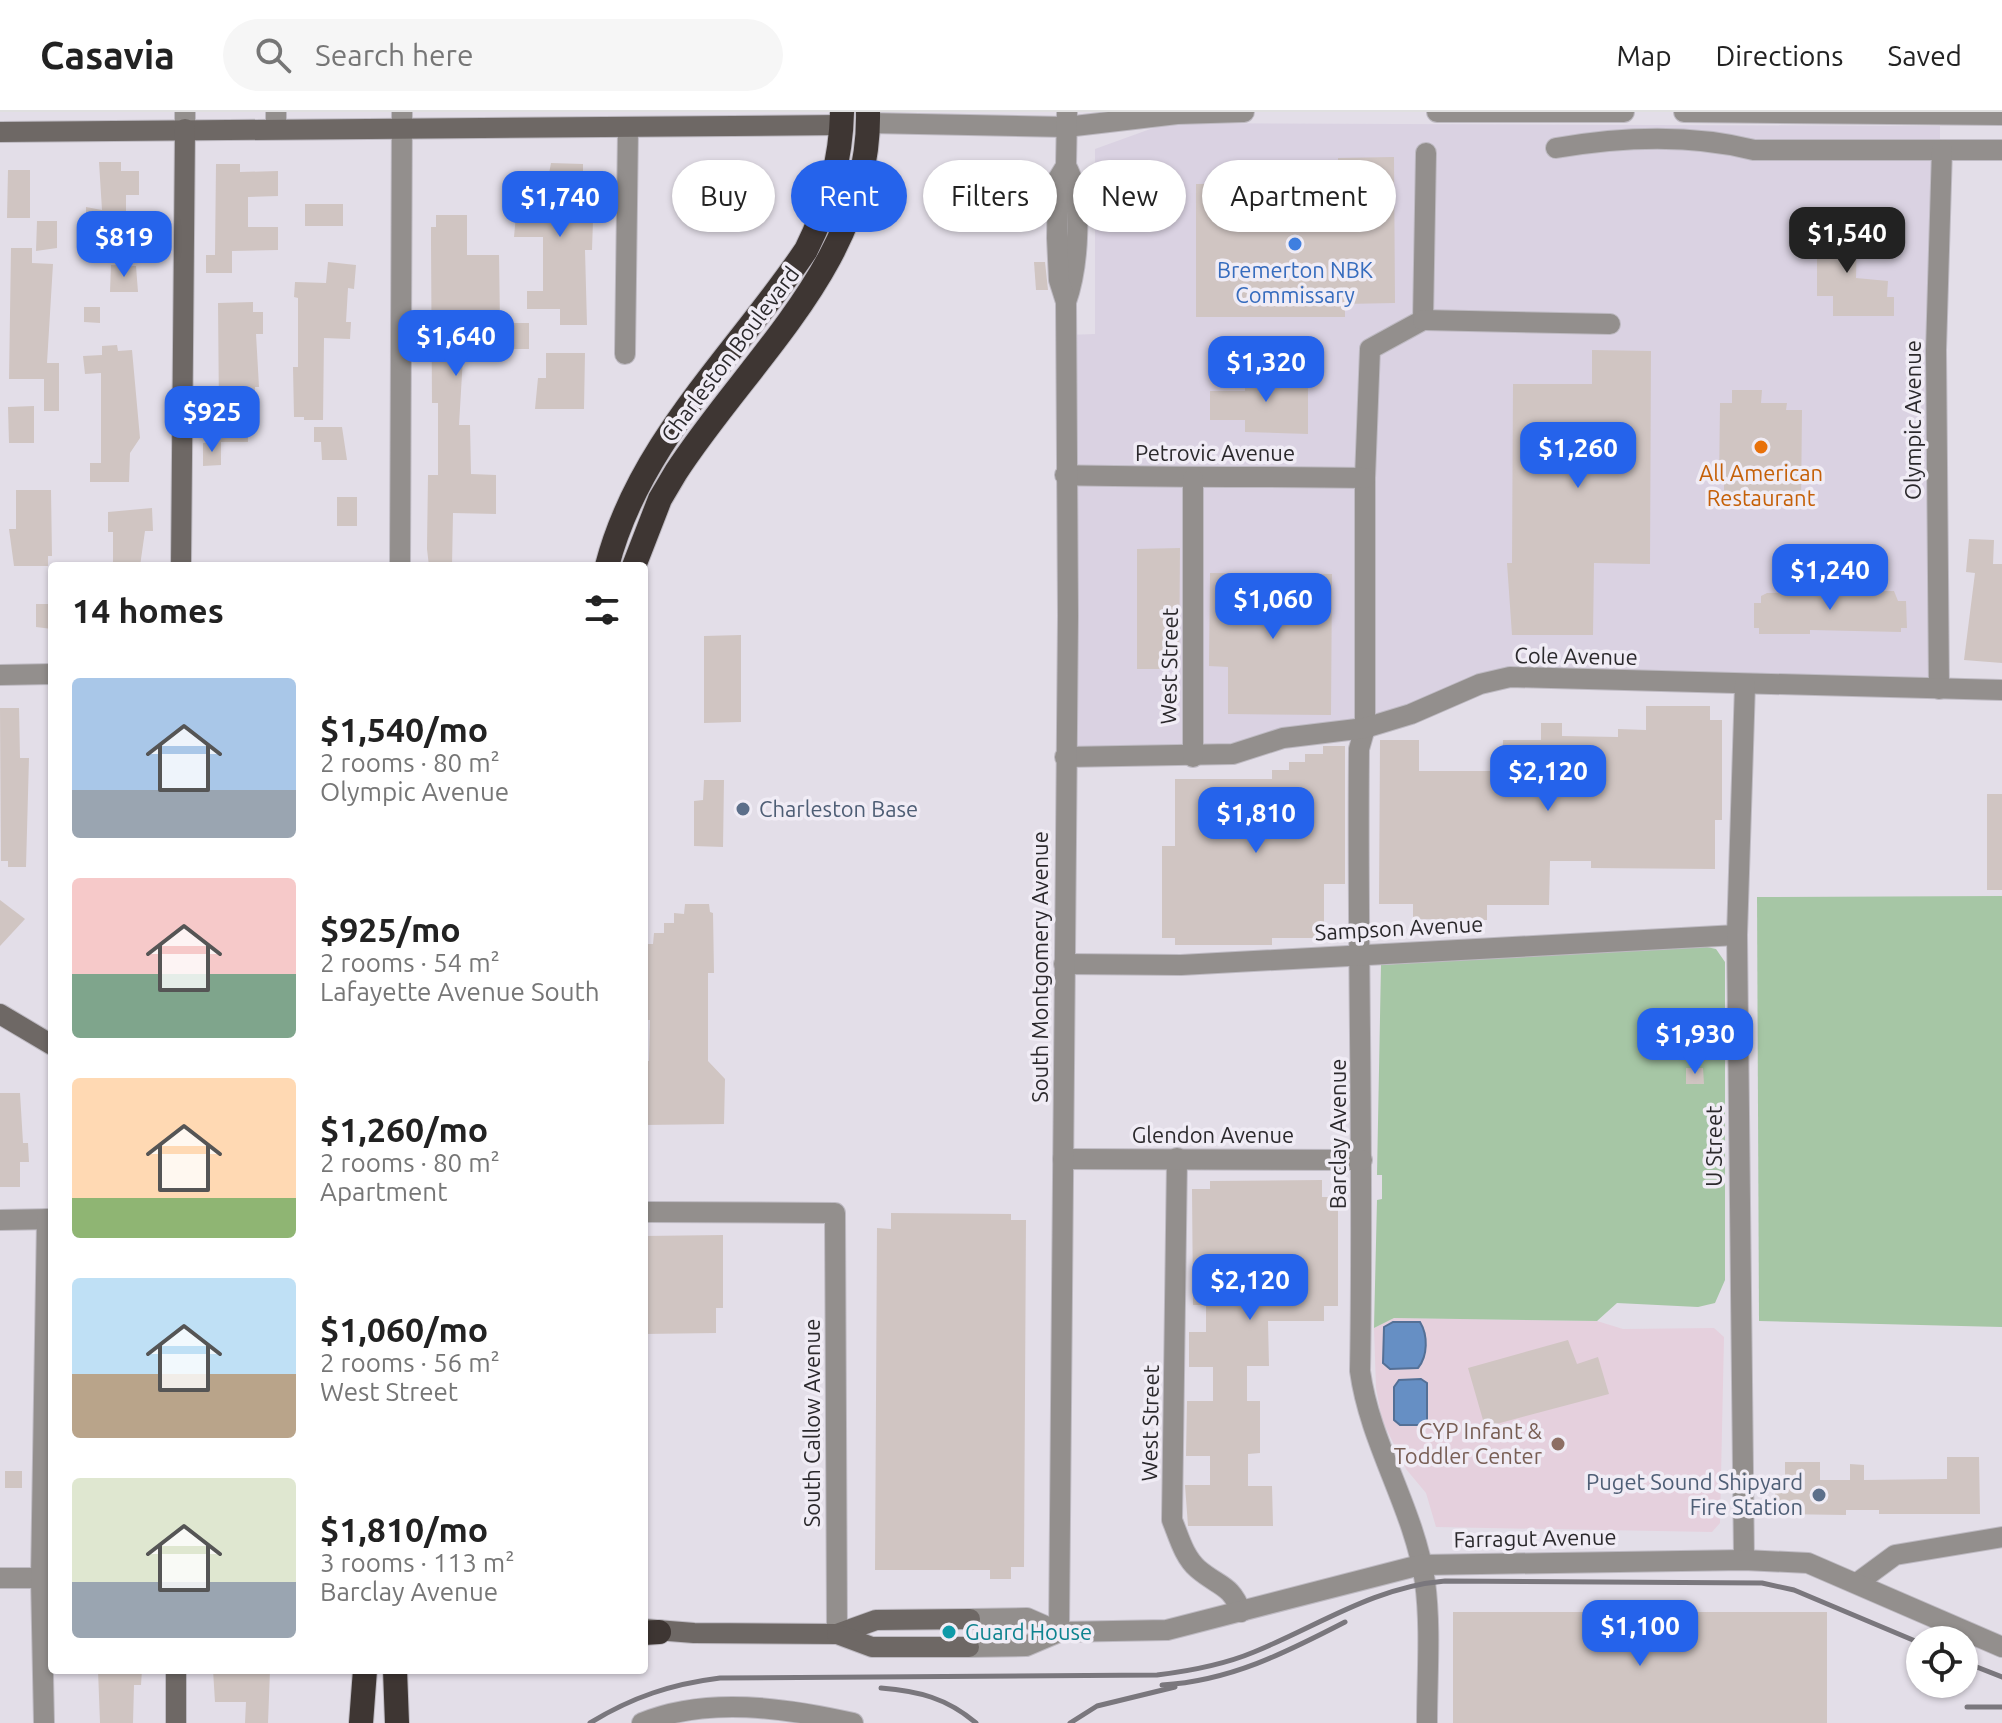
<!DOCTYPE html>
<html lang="en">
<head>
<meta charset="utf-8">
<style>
	body { margin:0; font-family:Ubuntu,sans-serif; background:#f6f6f6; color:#222; height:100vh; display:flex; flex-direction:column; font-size:30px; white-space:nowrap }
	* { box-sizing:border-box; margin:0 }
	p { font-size:26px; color:#767676 }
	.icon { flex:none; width:44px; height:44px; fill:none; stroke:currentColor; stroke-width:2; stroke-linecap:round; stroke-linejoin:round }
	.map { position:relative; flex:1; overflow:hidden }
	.sheet { position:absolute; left:48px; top:450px; width:600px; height:1112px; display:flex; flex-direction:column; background:#fff; border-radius:8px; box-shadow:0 2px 6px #0004 }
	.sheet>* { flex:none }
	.top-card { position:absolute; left:672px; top:48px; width:760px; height:72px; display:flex; gap:16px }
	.controls { position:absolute; left:1906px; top:1514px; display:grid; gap:16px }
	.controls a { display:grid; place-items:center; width:72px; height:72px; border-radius:50%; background:#fff; box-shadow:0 2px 6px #0004; font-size:40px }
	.price { position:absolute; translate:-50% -68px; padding:0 18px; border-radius:16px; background:#2563eb; color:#fff; font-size:26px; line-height:52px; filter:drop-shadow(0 2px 4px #0008) }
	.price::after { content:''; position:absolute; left:50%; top:48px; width:24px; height:18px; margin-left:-12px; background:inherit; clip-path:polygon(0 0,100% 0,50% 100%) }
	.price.current { background:#222; color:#fff }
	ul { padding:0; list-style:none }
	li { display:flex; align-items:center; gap:24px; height:200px; padding:0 24px }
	li span { display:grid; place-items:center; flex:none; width:224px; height:160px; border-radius:8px; color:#555 }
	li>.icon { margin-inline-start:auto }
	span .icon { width:96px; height:96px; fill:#fffc; stroke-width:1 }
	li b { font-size:34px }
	h2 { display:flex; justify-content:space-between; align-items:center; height:96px; padding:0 24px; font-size:34px }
	.pill { padding:0 28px; border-radius:36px; background:#fff; box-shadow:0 2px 6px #0004; font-size:28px; line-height:72px }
	.pill.current { background:#2563eb; color:#fff }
	header { display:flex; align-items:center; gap:48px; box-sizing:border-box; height:112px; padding:0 40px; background:#fff; border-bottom:2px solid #e0e0e0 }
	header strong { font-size:38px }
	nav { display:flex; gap:44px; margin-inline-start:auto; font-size:28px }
	.search { width:560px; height:72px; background:#f6f6f6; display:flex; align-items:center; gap:20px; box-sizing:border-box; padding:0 28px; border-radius:44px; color:#767676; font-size:30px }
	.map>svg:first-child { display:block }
	.built { fill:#dad2e2 }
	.education { fill:#e5d0dd }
	.green { fill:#a6c6a5 }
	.water { fill:#668fc4; stroke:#547096; stroke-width:2 }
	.building { fill:#d0c5c2 }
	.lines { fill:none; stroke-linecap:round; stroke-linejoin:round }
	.street-casing { stroke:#bebac2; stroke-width:22 }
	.secondary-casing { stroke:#bebac2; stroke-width:22 }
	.highway-casing { stroke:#bebac2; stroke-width:26 }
	.street { stroke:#938f8d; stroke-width:20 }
	.secondary { stroke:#6e6865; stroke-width:20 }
	.highway { stroke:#3e3633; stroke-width:24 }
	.rail { stroke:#7a777d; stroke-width:5 }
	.shop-dot { fill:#3f7fe0; stroke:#f0ecf5; stroke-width:3 }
	.food-dot { fill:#e8710a; stroke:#f0ecf5; stroke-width:3 }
	.service-dot { fill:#5c6f8a; stroke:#f0ecf5; stroke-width:3 }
	.education-dot { fill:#8d6e63; stroke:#f0ecf5; stroke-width:3 }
	.culture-dot { fill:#0f9aa8; stroke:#f0ecf5; stroke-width:3 }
	.labels { text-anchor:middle; stroke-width:7; stroke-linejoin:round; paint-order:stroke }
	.shop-label { font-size:22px; fill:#366cbe; stroke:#f0ecf5 }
	.street-label { font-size:22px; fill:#2b292c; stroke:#f0ecf5 }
	.food-label { font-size:22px; fill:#c56008; stroke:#f0ecf5 }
	.service-label { font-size:22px; fill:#4e5e75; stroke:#f0ecf5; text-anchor:start }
	.education-label { font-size:22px; fill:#785e54; stroke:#f0ecf5; text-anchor:end }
	.culture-label { font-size:22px; fill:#0d838f; stroke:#f0ecf5; text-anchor:start }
</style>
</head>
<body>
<header>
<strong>Casavia</strong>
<div class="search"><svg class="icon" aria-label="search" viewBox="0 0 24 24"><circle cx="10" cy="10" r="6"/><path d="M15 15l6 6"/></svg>Search here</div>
<nav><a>Map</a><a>Directions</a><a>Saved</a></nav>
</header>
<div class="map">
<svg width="2002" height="1611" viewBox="0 0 2002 1611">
	<rect width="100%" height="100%" fill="#e3dee8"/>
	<path class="built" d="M1167 11 1940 14 1939 577 1537 565 1407 602 1233 642 1065 645 1067 223 1095 222V37Z"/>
	<path class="education" d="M1394 1206 1597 1209 1623 1217 1714 1216 1724 1225 1720 1411 1712 1420 1436 1415 1426 1381 1406 1357 1382 1308 1376 1276 1374 1216Z"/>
	<g class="green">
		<path d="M2002 784V1215L1759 1209 1757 785Z"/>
		<path d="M1693 832 1716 837 1725 850V1168L1715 1191 1698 1195 1617 1191 1597 1209 1394 1206 1374 1216 1377 1088 1382 1087V1063H1377L1381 853Z"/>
	</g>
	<g class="water">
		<path d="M1393 1210H1420C1428 1223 1428 1244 1418 1256L1390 1257 1383 1251 1384 1215Z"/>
		<path d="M1421 1267 1427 1271V1308L1422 1313H1400L1394 1308V1275L1399 1268Z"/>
	</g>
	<g class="building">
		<path d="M1394 45 1395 191 1345 192V205H1196V72L1338 71V46Z"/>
		<path d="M99 50H121V59H139V83H126V126H94V120H86V95L102 98Z"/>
		<path d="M551 51 583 52V61L589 62 588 87H592L593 108 592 138H585L587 213H560V197H527V179H543V125H514L518 81H535L536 66 548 67Z"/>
		<path d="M216 52H240V60L278 59V84L248 85V115H278V138L232 139V161H206V143H215Z"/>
		<path d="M8 58H30V106H7Z"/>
		<rect x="305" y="92" width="38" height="22"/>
		<path d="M436 103H467V143H499L500 211H465L459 313H470L471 362 496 363V402L453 401 452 454H429L427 437 428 363H438V291H432L431 131V115H436Z"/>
		<path d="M1817 106H1833V115H1853V122H1857L1856 166 1888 169 1887 185H1894V204H1833V184H1817Z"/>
		<path d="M37 109H57V136L36 139Z"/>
		<path d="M11 136H32V151L53 152 47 251H59V299H44V267H9Z"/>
		<path d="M328 150 356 153 354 177 348 176 346 210H351L350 227 324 226 323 308H304V305H294L293 255H298V186L294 185 295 170 326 171Z"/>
		<path d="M1034 150H1045L1048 178H1036Z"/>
		<path d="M111 153 136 154 138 180H110Z"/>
		<path d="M253 190V200H263V222H256L259 275H255V282L239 283 240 316H248V330H215V302H219L218 191Z"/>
		<path d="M84 195H100V211L84 210Z"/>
		<rect x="514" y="211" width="15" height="26"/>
		<path d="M117 233 118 239 132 238 140 326 130 341 129 370H90V351H101V261L85 262 83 244 102 243V234Z"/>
		<path d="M1592 238 1651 239 1650 452 1594 451 1593 523H1512L1507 451H1512L1513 272H1592Z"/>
		<path d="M546 241H585L584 297H535L538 266H546Z"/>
		<path d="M1245 263H1308V322L1245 320V308H1210V279H1245Z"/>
		<path d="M1732 278H1762L1761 291H1787L1786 298H1802L1801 394H1724V372H1719L1720 291H1732Z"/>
		<path d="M34 294V331H9L8 295Z"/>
		<path d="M314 315H342L347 348H322L321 330H314Z"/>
		<path d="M221 330V353L203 354V331Z"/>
		<path d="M16 378H51L52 444H48V454H14L9 417H16Z"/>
		<rect x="337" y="385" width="20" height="29"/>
		<path d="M152 396 153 419H145L140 454H113V420H108V400Z"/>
		<path d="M1969 427 1994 428 1993 452H2002V551L1964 548 1975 461 1966 460Z"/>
		<path d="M1180 436 1179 557H1137V437Z"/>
		<path d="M1210 461 1332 462 1331 603 1228 602V555L1209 554Z"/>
		<path d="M1894 479 1898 489H1906L1907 516H1901V520L1810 518V522H1759V516H1754V491H1761V484L1767 481Z"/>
		<path d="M36 492H52V517L36 515Z"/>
		<path d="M741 523V610L704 611V524Z"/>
		<path d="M1646 594H1710V608H1722V708H1715V757L1591 756V749H1550L1549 793H1487V808L1413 807V792H1379L1380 628H1419V659H1502L1503 628H1541V611H1562V624L1618 625V617L1646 618Z"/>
		<path d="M0 596H19L20 646H29L26 755H8V749H1Z"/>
		<path d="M1323 634H1345V772H1324V826H1272V833H1175V826H1162V734H1175V667H1272V658H1289V650H1305V642H1323Z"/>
		<path d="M704 668H724L723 735 694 734V689L703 688Z"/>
		<rect x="1987" y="682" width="15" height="96"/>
		<path d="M0 788 25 807 0 834Z"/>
		<path d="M685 792H709L710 800 713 801 714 861H708V949L725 967 724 1012 644 1013V949H649L650 908H644L645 832H653L654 821H664V811H674V801L684 802Z"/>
		<path d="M1686 956H1703L1704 972H1686Z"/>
		<path d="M0 981H20L23 1031H28L29 1050H20V1075H0Z"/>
		<path d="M1322 1068V1085H1338V1194H1324V1209H1268L1269 1254H1247V1289H1260V1341L1248 1342V1374H1272L1273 1414H1188L1185 1373H1210V1344H1186L1187 1289H1213V1255H1189V1220H1206V1193H1193L1192 1077H1210V1069Z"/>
		<path d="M891 1101 1011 1102V1108H1026L1024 1455H1011V1467H990V1458H875L877 1116 891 1117Z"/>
		<path d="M723 1123V1196H716V1221L644 1222V1124Z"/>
		<path d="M1568 1228 1577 1252 1598 1245 1609 1282 1485 1315 1468 1256Z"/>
		<path d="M1947 1345H1979L1980 1402H1879V1398H1846V1403L1775 1402V1367L1785 1368V1350H1820V1368H1850V1352L1864 1353V1368L1947 1367Z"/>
		<rect x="5" y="1359" width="17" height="17"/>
		<rect x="1453" y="1500" width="374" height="111"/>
		<path d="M98 1558H142L141 1573H134L133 1611H100Z"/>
		<path d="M213 1558H270L268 1611H245L246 1590H215Z"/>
	</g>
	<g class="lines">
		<g class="street-casing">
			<g id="street">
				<path d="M185 0V17"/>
				<path d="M1437 0H1624"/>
				<path d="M1684 0 2002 3"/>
				<path d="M869 11 1066 15 1177 2 1244 0"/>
				<path d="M276 16V0"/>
				<path d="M1556 36C1620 25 1691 22 1754 38H2002"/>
				<path d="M1426 41 1423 208 1370 237 1365 366V616L1359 637C1357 844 1364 1051 1360 1259 1370 1332 1414 1396 1425 1470 1431 1515 1427 1565 1427 1611"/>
				<path d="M1066 54C1084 84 1078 156 1066 190"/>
				<path d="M1423 208 1610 212"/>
				<path d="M625 242 628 17"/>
				<path d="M1065 363C1165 366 1265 364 1365 366"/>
				<path d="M400 454 402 0"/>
				<path d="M0 563 52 562"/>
				<path d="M1939 577 1936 238 1942 38"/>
				<path d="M1065 645 1233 642 1283 626 1365 616 1411 602 1480 572 1510 565 2002 578"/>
				<path d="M1193 645V367"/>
				<path d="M1064 852 1181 853 1737 823"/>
				<path d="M1177 1046 1172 1408C1179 1425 1184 1445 1198 1457 1219 1475 1231 1472 1241 1500"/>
				<path d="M1063 1047 1362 1048"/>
				<path d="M647 1100 835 1101 837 1522"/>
				<path d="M0 1108 52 1107"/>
				<path d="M1744 1448 1737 823 1745 573"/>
				<path d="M0 1466H41"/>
				<path d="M1857 1471 1895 1443 2002 1425"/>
				<path d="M970 1507 1027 1506 1059 1520"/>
				<path d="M1059 1520 1068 503 1066 190 1059 168 1057 126 1058 67 1066 54 1067 0"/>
				<path d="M969 1535 1026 1534 1059 1520 1167 1518 1420 1453 1744 1448 1808 1451 2002 1535"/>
				<path d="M44 1611 41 1466 47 1107"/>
				<path d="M642 1611C707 1584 786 1596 853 1611"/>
			</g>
		</g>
		<g class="secondary-casing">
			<g id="secondary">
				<path d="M0 20 841 13"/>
				<path d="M181 454 185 17"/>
				<path d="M0 902 52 933"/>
				<path d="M644 1517 694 1521 837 1522 876 1508 970 1507"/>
				<path d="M837 1522 872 1535H969"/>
				<path d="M176 1558V1611"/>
			</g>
		</g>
		<g class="highway-casing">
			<g id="highway">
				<path d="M607 454C639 330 737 241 806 138 828 94 841 49 842 0"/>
				<path d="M634 454 660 387 676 360C750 246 871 147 868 0"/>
				<path d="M644 1521 659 1520"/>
				<path d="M395 1558 397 1611"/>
				<path d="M361 1611 365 1558"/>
			</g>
		</g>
		<use href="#street" class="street"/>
		<use href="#secondary" class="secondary"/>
		<use href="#highway" class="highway"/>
		<g class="rail">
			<path d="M1964 1550 2002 1565"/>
			<path d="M1162 1573C1230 1569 1285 1541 1345 1510"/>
			<path d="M881 1576C918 1579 947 1586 976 1611"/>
			<path d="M1967 1595H2002"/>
			<path d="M590 1611C632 1585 672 1572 720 1566L1157 1563C1190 1559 1223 1553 1254 1540 1318 1514 1374 1475 1445 1469L1762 1471 1794 1478 1920 1531"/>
			<path d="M1070 1611 1097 1594 1175 1575"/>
		</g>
	</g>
	<circle class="shop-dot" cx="1295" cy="132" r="8"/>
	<circle class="food-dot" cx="1761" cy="335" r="8"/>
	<g class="service-dot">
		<circle cx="743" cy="697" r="8"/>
		<circle cx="1819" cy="1383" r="8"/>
	</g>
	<circle class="education-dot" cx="1558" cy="1332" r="8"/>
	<circle class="culture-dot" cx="949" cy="1520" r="8"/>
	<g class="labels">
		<g class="shop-label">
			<text x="1295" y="166">Bremerton NBK<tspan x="1295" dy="25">Commissary</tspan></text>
		</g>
		<g class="street-label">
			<text transform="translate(730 242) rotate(-53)" y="8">Charleston Boulevard</text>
			<text transform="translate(1913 308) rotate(-90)" y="8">Olympic Avenue</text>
			<text x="1215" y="349">Petrovic Avenue</text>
			<text transform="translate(1576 544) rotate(1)" y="8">Cole Avenue</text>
			<text transform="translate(1169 554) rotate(-89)" y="8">West Street</text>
			<text transform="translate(1399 816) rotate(-3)" y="8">Sampson Avenue</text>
			<text transform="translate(1040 855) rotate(-90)" y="8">South Montgomery Avenue</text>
			<text transform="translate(1338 1022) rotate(-90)" y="8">Barclay Avenue</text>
			<text x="1213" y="1031">Glendon Avenue</text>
			<text transform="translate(1714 1034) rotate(-90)" y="8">U Street</text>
			<text transform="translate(812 1311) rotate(-90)" y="8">South Callow Avenue</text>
			<text transform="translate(1150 1311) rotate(-89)" y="8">West Street</text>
			<text transform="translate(1535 1426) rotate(-1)" y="8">Farragut Avenue</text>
		</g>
		<g class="food-label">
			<text x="1761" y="369">All American<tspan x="1761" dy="25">Restaurant</tspan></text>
		</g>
		<g class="service-label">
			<text x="759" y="705">Charleston Base</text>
			<text x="1803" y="1378" text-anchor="end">Puget Sound Shipyard<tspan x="1803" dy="25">Fire Station</tspan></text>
		</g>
		<g class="education-label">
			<text x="1542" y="1327">CYP Infant &amp;<tspan x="1542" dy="25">Toddler Center</tspan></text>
		</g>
		<g class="culture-label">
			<text x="965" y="1528">Guard House</text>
		</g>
	</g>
</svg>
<div class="controls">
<a><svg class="icon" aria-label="locate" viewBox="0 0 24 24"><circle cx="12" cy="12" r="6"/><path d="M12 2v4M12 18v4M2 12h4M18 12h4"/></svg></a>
</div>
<b class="price" style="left:560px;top:127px">$1,740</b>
<b class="price current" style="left:1847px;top:163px">$1,540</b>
<b class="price" style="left:124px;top:167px">$819</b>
<b class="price" style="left:456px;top:266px">$1,640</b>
<b class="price" style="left:1266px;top:292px">$1,320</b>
<b class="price" style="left:212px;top:342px">$925</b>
<b class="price" style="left:1578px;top:378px">$1,260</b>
<b class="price" style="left:1830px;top:500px">$1,240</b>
<b class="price" style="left:1273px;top:529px">$1,060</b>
<b class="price" style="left:1548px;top:701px">$2,120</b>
<b class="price" style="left:1256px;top:743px">$1,810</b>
<b class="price" style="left:1695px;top:964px">$1,930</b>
<b class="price" style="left:1250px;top:1210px">$2,120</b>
<b class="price" style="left:1640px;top:1556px">$1,100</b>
<div class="top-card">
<a class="pill">Buy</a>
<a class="pill current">Rent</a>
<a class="pill">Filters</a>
<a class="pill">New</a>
<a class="pill">Apartment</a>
</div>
<section class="sheet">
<h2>14 homes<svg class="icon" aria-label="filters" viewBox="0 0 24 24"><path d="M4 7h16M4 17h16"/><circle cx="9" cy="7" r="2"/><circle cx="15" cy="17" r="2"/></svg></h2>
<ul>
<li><span style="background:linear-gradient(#a9c7e8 70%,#9aa5b1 0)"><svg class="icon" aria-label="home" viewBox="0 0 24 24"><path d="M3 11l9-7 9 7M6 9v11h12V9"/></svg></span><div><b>$1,540/mo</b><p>2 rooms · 80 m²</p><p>Olympic Avenue</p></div></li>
<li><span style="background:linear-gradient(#f6c9c9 60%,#7fa58c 0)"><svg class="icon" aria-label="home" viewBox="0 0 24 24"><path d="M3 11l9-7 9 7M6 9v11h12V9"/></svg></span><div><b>$925/mo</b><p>2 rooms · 54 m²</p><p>Lafayette Avenue South</p></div></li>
<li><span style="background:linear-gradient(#ffd9b3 75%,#8fb573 0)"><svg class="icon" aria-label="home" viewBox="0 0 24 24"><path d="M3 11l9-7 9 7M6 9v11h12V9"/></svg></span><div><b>$1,260/mo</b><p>2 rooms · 80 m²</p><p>Apartment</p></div></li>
<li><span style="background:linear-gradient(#bfe0f5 60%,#b9a48a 0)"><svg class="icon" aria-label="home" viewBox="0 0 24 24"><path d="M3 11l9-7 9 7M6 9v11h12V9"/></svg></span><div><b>$1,060/mo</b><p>2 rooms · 56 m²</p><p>West Street</p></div></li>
<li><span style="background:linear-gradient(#dfe7d0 65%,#9aa5b1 0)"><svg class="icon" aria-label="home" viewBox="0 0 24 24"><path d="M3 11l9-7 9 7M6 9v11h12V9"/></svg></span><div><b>$1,810/mo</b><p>3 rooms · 113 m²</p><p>Barclay Avenue</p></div></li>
</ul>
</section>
</div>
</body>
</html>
